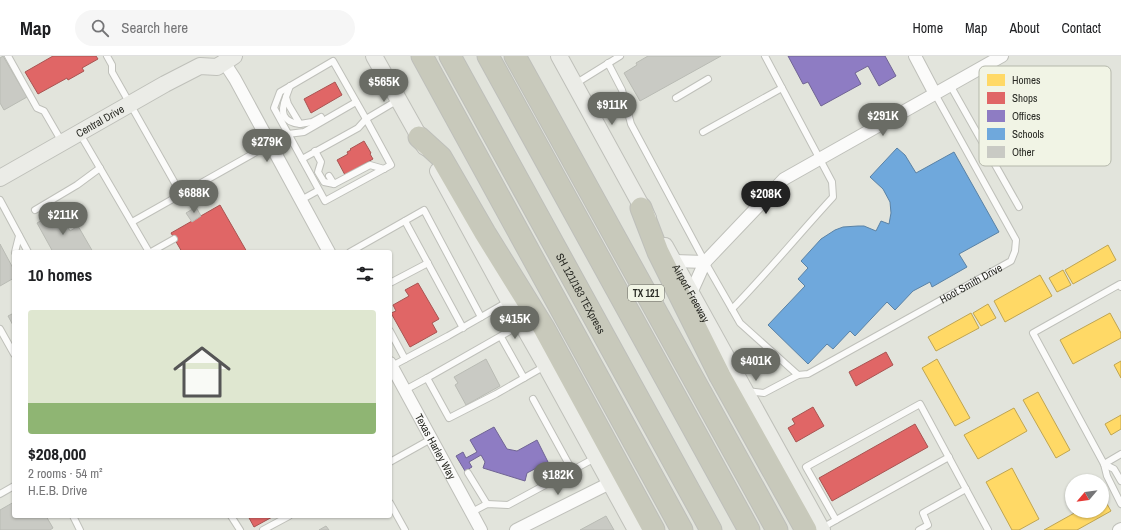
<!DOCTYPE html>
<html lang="en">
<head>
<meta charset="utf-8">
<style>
	body { margin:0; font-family:"Archivo Narrow",sans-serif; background:#f6f6f6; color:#202124; height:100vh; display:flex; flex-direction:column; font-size:15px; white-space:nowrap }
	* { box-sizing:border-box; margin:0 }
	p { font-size:13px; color:#757577 }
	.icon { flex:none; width:22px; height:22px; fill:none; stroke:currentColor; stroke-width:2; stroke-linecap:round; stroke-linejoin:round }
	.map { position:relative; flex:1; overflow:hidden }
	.sheet { position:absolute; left:12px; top:194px; width:380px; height:268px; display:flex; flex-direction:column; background:#fff; border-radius:4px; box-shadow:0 1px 3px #0004 }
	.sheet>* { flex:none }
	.needle { width:26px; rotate:241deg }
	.buttons { position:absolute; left:1065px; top:418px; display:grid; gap:8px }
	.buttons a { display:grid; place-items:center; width:44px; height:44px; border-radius:50%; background:#fff; box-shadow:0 1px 3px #0004; font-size:20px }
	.price { position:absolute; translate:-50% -34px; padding:0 9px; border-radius:14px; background:#6a6c65; color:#fff; font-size:13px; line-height:26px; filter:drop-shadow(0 1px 2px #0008) }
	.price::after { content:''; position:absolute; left:50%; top:24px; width:12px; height:9px; margin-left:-6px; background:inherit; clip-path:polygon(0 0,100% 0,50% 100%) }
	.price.selected { background:#222; color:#fff }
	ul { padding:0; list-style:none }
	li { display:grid; align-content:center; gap:8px; height:212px; padding:0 16px }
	li span { display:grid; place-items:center; height:124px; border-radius:4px; color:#555 }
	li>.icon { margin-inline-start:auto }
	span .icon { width:72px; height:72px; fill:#fffc; stroke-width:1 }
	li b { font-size:17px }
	h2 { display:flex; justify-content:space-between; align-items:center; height:48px; padding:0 16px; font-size:17px }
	header { display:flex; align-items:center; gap:24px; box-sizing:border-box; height:56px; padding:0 20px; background:#fff; border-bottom:1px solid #e0e0e0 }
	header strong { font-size:19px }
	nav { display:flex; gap:22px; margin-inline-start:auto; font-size:14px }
	.search { width:280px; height:36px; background:#f6f6f6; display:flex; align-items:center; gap:10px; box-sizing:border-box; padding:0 14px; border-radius:22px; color:#757577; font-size:15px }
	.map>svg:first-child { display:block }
	.homes { fill:#ffd966; stroke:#bfa552 }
	.shops { fill:#e06666; stroke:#a95452 }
	.offices { fill:#8e7cc3; stroke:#706494 }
	.schools { fill:#6fa8dc; stroke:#5a82a5 }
	.building { fill:#c9cac4; stroke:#b9bbb4 }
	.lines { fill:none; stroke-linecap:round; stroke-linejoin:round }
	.lane-casing { stroke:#bfc0ba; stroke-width:8 }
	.street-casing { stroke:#bfc0ba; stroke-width:14 }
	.secondary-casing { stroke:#bfc0ba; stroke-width:18 }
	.highway-casing { stroke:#bebfba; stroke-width:23 }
	.lane { stroke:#fbfbfa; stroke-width:6 }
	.street { stroke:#fbfbfa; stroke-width:12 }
	.secondary { stroke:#ebece7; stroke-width:16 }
	.highway { stroke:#c8c9bb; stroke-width:21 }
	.labels { text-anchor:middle; stroke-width:4; stroke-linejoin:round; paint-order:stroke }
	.shield { fill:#f1f4e5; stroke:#66675f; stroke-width:1 }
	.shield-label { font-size:10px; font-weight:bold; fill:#2a2b25 }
	.street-label { font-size:11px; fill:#2a2b25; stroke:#f1f4e5 }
	.key { fill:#f1f4e5; stroke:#b5b8ab; stroke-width:1 }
	.key-label { font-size:11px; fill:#2a2b25 }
</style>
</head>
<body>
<header>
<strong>Map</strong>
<div class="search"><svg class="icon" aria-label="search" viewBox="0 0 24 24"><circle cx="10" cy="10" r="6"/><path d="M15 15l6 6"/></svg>Search here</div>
<nav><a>Home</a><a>Map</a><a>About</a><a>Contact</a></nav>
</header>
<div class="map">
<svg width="1121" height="474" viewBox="0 0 1121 474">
	<rect width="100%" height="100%" fill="#e2e4dc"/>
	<g class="homes">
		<path d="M1108 189 1116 204 1073 228 1065 214Z"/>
		<path d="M1063 214 1071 229 1057 236 1049 222Z"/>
		<path d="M1040 219 1052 240 1005 266 994 245Z"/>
		<path d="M988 248 996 262 981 270 973 257Z"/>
		<path d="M971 257 979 272 936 295 928 281Z"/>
		<path d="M1110 257 1121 277V282L1073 308 1060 284Z"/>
		<path d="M937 303 970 362 955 370 922 312Z"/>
		<path d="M1121 305V322L1114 309Z"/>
		<path d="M1038 336 1070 394 1056 402 1023 344Z"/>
		<path d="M1014 352 1027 375 978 403 964 379Z"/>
		<path d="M1121 359V373L1111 379 1105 368Z"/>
		<path d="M1012 412 1039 463 1019 474H1012L986 426Z"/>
		<path d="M1103 441 1111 455 1077 474H1044L1078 455H1102V442Z"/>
	</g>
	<g class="shops">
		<path d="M53 0H96L98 3 82 12 84 15 68 24 67 22 38 38 25 16Z"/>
		<path d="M335 26 342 39 311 57 304 43Z"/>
		<path d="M364 85 371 97 370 98 373 103 345 119 337 104 348 98 347 96 351 94 350 93Z"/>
		<path d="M220 149 247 196H182L171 177Z"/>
		<path d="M418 227 439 263 432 267 437 276 410 291 391 257 396 255 393 249 409 240 405 234Z"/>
		<path d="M886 296 893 309 856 330 849 316Z"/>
		<path d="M813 351 824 370 796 386 788 372 795 368 792 363Z"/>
		<path d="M915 368 928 391 832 445 819 422Z"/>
		<path d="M248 460H274L254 471Z"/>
	</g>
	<g class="offices">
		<path d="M788 0H885L896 20 879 30 868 10 855 17 861 28 821 50 808 26 803 28Z"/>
		<path d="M494 371 507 393 517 395 537 384 548 406 527 417 525 425 483 412 485 406 481 399 469 406 472 411 465 415 456 400 463 396 466 402 477 396 470 384Z"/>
	</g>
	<path class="schools" d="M897 92 905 99 916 117 954 96 999 176 959 198 967 211 932 231 930 226 913 235 895 254 887 246 855 280 850 275 833 293 827 288 808 308 768 269 805 230 798 223 808 212 801 205 821 183 835 174 843 171 858 170H864L876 175 881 165 889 168 891 157 890 146 883 133 870 121Z"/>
	<g class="building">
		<path d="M3 0 27 41 4 54 0 47V2Z"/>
		<path d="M648 0H721L640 45 624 17 637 9 636 7Z"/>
		<path d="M196 151 201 160 192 166 186 157Z"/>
		<path d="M59 155 70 175 78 170 93 196H53L37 167Z"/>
		<path d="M0 188 14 214V222L0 230Z"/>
		<path d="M14 257V271L8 260Z"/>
		<path d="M486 303 500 330 466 349 455 329 458 327 454 321Z"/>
		<path d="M14 446V460H46L53 472 50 474H0V454Z"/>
		<path d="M606 460 614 474H580Z"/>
		<path d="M326 470 329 474H319Z"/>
	</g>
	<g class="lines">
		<g class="lane-casing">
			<g id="lane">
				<path d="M8 0 37 52 44 55 62 86"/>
				<path d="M107 0 112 9V16L181 138"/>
				<path d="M608 7 622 34 631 68 705 206 732 253 740 267 798 319"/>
				<path d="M575 28 620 0"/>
				<path d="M950 29 1019 151"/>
				<path d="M290 30 286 41 288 48 300 68 312 66 321 61"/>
				<path d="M286 41C280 56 282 66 300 68"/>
				<path d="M676 42 708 23"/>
				<path d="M703 76 782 32"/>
				<path d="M80 78 149 196"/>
				<path d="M315 95 321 106 318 116 324 126 334 128 370 109 384 113"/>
				<path d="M302 103 274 52 280 36 333 5 366 63 398 44"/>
				<path d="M329 120 334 128"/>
				<path d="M0 144 28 196"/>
				<path d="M301 144 319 134 325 145 391 109 366 63 358 72 302 103 319 134"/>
				<path d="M35 154 77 129 100 112"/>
				<path d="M405 165 463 272"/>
				<path d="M132 166 288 78 304 76 356 46"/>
				<path d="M15 196 19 180"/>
				<path d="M151 196 174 183"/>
				<path d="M350 196 424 154 481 261"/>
				<path d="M390 227 428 207"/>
				<path d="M1121 231 1120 228 1033 277 1104 408 1107 420 1121 448"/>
				<path d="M732 253C767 217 799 178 833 141L832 126 765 0"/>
				<path d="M522 268 427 322 449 362 496 338 545 310"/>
				<path d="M0 273 14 298"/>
				<path d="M390 275 405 303"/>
				<path d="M501 281 524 322"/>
				<path d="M392 310 448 280 509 245"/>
				<path d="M405 334 427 322"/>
				<path id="s1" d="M747 335 764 337 798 319 808 318 1011 205 1015 195 1016 184 935 38"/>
				<path d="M533 343 572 414"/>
				<path d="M390 406 431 383"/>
				<path d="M1104 408 1114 413 1121 425"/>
				<path d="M1104 408 1121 398"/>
				<path d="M468 417 487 448"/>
				<path d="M0 438 14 430"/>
				<path d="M390 447 405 474"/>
				<path d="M472 456 487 448 508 449 595 402"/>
				<path d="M73 460 80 474"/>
				<path d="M231 460 240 474"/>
				<path d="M836 464 949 401"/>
				<path d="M822 472 836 464 806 411 920 348 988 474"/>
				<path d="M263 474 289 460"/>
				<path d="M919 474 928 469 923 457 966 433"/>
			</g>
		</g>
		<g class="street-casing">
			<g id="street">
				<path d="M915 0 935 38"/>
				<path d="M224 6 235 23 329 196"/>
				<path d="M674 205 705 206"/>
				<path d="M691 237 705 206 784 123 1002 0"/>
				<path id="s2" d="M390 307 481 474"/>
				<path d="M516 474 610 427"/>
				<path d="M1119 474 1121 473"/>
			</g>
		</g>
		<g class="secondary-casing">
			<g id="secondary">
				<path d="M374 0 425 91"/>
				<path d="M559 0 648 162"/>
				<path d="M438 115 509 245 546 310 636 474"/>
				<path id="s3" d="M0 122 165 28 200 10 217 11 234 0"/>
				<path id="s4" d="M665 190 822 474"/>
			</g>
		</g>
		<g class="highway-casing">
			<g id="highway">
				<path d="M422 0 682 474"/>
				<path id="s5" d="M450 0 711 474"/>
				<path d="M488 0 749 474"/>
				<path d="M515 0 777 474"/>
				<path d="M419 81 441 101 485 177 544 272 654 474"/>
				<path d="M641 152 658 196 720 320 806 474"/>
			</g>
		</g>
		<use href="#lane" class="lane"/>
		<use href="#street" class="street"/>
		<use href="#secondary" class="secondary"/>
		<use href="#highway" class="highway"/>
	</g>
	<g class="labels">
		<rect class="shield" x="628" y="229" width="36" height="16" rx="3"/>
		<g class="shield-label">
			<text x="646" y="241">TX 121</text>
		</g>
		<g class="street-label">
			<text dy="4" stroke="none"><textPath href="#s3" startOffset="115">Central Drive</textPath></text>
			<text dy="4" stroke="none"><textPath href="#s1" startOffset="252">Hoot Smith Drive</textPath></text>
			<text dy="4" stroke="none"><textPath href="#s5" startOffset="271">SH 121/183 TEXpress</textPath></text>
			<text dy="4" stroke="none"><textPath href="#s4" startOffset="54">Airport Freeway</textPath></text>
			<text dy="4" stroke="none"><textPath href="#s2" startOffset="95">Texas Harley Way</textPath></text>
		</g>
	</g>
	<rect x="979" y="10" width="132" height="100" rx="6" class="key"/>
	<rect x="987" y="18" width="18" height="12" fill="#ffd966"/>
	<rect x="987" y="36" width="18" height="12" fill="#e06666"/>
	<rect x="987" y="54" width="18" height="12" fill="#8e7cc3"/>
	<rect x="987" y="72" width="18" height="12" fill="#6fa8dc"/>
	<rect x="987" y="90" width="18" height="12" fill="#c9cac4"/>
	<g class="key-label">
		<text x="1012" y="28">Homes</text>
		<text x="1012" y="46">Shops</text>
		<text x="1012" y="64">Offices</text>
		<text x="1012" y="82">Schools</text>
		<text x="1012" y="100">Other</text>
	</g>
</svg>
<div class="buttons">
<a><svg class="needle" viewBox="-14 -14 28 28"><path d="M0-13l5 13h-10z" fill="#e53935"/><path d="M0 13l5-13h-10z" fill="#757577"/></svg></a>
</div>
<b class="price" style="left:384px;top:47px">$565K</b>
<b class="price" style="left:612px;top:70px">$911K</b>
<b class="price" style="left:883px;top:81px">$291K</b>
<b class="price" style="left:267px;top:107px">$279K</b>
<b class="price" style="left:194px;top:158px">$688K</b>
<b class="price selected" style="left:766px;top:159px">$208K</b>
<b class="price" style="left:63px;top:180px">$211K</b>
<b class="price" style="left:515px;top:284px">$415K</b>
<b class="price" style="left:756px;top:326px">$401K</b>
<b class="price" style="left:558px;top:440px">$182K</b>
<section class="sheet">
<h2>10 homes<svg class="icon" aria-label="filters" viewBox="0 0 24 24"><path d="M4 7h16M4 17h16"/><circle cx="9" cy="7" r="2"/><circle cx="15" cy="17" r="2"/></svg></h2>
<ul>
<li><span style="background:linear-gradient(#dfe7d0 75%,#8fb573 0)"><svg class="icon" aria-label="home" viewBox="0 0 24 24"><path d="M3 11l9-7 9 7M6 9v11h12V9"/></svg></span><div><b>$208,000</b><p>2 rooms · 54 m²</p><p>H.E.B. Drive</p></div></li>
</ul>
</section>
</div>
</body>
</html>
